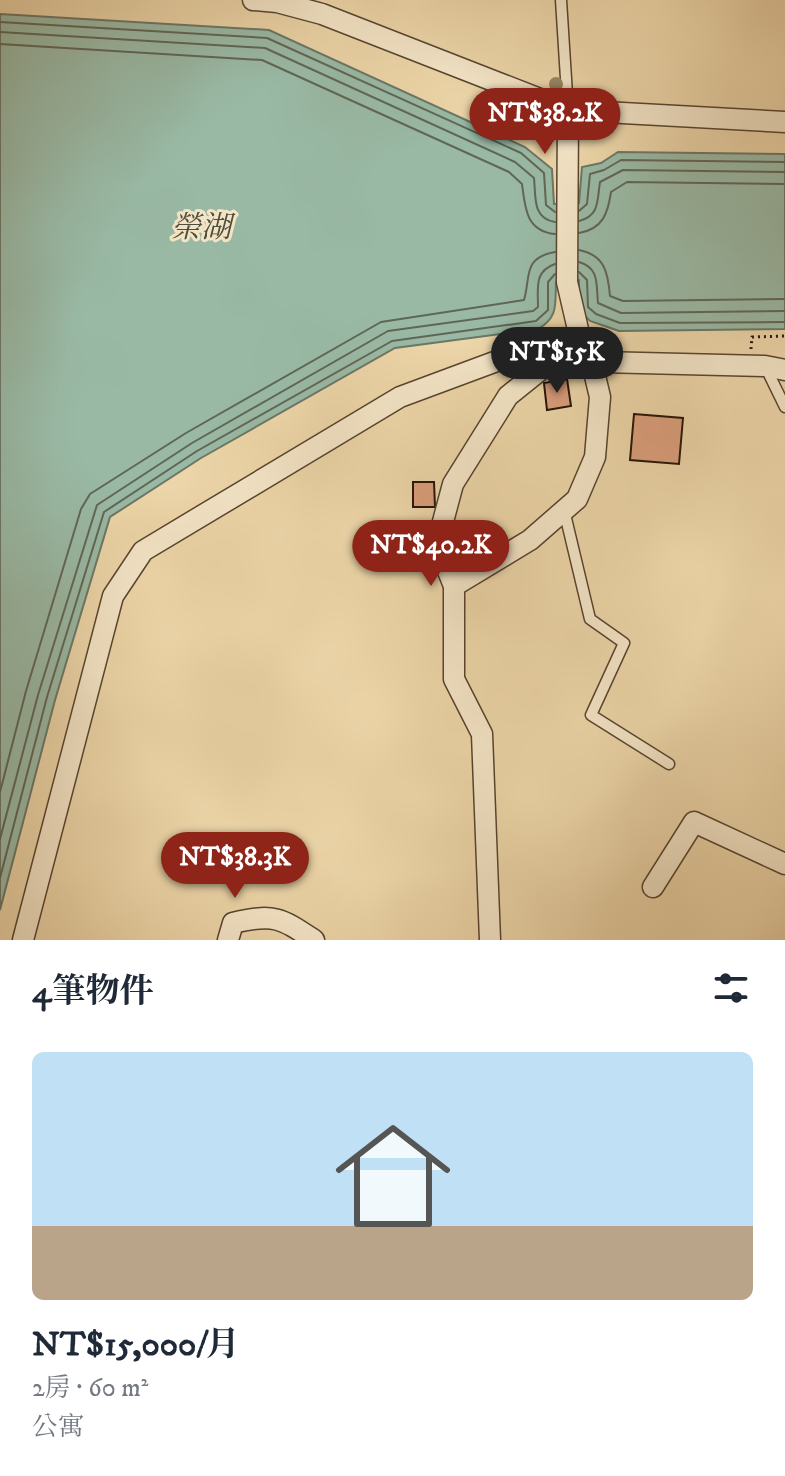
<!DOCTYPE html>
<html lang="zh-TW">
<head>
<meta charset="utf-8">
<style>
	body { margin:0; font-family:"IM FELL DW Pica","Noto Serif TC",serif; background:#f2f2f3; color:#1f2937; height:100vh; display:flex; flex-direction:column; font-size:30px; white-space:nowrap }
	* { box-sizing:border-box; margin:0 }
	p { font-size:26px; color:#747a83 }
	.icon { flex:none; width:44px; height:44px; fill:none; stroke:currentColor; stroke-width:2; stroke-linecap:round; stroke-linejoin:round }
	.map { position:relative; height:940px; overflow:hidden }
	.panel { display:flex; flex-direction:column; background:#fff; flex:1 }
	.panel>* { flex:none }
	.price { position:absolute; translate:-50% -68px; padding:0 18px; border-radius:28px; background:#8f2418; color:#fff; font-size:26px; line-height:52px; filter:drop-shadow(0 2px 4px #0008) }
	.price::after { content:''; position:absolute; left:50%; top:48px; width:24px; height:18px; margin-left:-12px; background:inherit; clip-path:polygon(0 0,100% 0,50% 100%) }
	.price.on { background:#222; color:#fff }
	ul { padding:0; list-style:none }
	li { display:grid; align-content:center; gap:16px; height:424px; padding:0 32px }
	li span { display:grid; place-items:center; height:248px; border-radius:12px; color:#555 }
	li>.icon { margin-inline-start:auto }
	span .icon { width:144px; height:144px; fill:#fffc; stroke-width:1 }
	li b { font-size:34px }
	h2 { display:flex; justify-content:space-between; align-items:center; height:96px; padding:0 32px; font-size:34px }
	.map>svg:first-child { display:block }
	.water { fill:#99b9a5; stroke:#6b7766; stroke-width:2 }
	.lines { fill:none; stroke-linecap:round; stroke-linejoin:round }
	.shore { stroke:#5f6656; stroke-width:2 }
	.building { fill:#db9e7c; stroke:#251407; stroke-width:2 }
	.service-casing { stroke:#57442f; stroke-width:13 }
	.minor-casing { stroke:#57442f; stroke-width:23 }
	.path { stroke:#251407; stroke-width:3; stroke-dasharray:2 4; stroke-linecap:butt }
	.service { stroke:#f3e4c6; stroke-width:10 }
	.minor { stroke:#f3e4c6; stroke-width:20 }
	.tree { fill:#968765 }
	.labels { text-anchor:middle; stroke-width:6; stroke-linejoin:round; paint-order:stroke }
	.water-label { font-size:30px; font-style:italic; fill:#4e4e3e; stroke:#f3e4c6 }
</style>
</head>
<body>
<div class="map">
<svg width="785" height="940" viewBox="0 0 785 940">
	<rect width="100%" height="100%" fill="#ecd5a8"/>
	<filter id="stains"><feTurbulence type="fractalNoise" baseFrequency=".0025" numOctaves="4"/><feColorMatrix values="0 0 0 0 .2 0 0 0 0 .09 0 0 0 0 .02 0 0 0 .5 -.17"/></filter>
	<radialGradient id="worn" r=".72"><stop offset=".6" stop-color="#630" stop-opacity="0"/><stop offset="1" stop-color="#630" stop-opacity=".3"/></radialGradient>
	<path class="water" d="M0 14 269 30 525 147 552 169 554 204 579 203 582 167 601 163 618 152 785 154V329L619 331 590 321 579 310V280L556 282C555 303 559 317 538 329L395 348 201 458 110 517 55 700 0 910Z"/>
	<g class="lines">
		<g class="shore">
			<path d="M0 22 267 38 521 153 544 173 546 205 555 212"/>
			<path d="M0 32 265 48 515 162 534 178C536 197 532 218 555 222"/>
			<path d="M0 44 262 60 509 172 522 184C525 208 526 231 555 234"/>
			<path d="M579 211 587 204 590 174 604 170 621 160 785 162"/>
			<path d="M579 221C600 216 597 200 600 182L623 170 785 172"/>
			<path d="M579 233C603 229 608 213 611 192L627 182 785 184"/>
			<path d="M579 250C605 255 608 273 610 296L623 301 785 299"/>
			<path d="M579 262C600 268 596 285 598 303L621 313 785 311"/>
			<path d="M579 272 587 280 588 307 596 314 620 323 785 322"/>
			<path d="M0 792 26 691 81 509 90 494 186 433 381 322 524 300C531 277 522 258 555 252"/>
			<path d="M0 839 38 695 97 505 192 443 388 331 533 311 538 307C538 288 534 271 555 264"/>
			<path d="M0 878 47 697 104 512 197 451 392 341 536 321 548 310V282L555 274"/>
		</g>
	</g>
	<g class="building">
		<path d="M567 379 571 406 547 410 544 383Z"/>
		<path d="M634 414 683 418 679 464 630 460Z"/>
		<path d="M413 482H434L435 507H413Z"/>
	</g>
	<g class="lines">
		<g class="service-casing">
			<g id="service">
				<path d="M561 0 568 110"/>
				<path d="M765 366 785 407"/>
				<path d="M564 510 590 619 624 643 591 715 669 764"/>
			</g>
		</g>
		<g class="minor-casing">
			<g id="minor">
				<path d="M253 0 277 2 322 14 568 110 785 122"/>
				<path d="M454 586 530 540 577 499 595 457 600 397 591 359"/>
				<path d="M653 887 694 822 785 864"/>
				<path d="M23 940 113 596 143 551 400 397 505 358 580 338 591 359 600 362 765 366 785 370"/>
				<path d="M228 940 233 923C274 913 281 918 314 940"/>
				<path d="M490 940 482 734 454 679V586L437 544 453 484 508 396 580 338 567 282 568 110"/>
			</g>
		</g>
		<path class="path" d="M751 349 752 337 785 336"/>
		<use href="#service" class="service"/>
		<use href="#minor" class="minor"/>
	</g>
	<circle class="tree" cx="556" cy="84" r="7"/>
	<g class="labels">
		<g class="water-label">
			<text x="201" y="237">榮湖</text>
		</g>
	</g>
	<rect width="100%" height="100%" filter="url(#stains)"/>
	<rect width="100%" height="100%" fill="url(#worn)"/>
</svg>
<b class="price" style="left:545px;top:156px">NT$38.2K</b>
<b class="price on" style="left:557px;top:395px">NT$15K</b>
<b class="price" style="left:431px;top:588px">NT$40.2K</b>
<b class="price" style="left:235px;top:900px">NT$38.3K</b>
</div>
<section class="panel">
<h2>4筆物件<svg class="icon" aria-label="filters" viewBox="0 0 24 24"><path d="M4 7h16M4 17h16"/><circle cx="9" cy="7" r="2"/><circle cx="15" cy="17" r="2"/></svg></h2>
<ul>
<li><span style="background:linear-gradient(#bfe0f5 70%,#b9a48a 0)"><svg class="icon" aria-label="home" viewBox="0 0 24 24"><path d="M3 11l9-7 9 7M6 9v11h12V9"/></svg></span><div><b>NT$15,000/月</b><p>2房 · 60 m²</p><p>公寓</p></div></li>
</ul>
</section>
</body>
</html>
